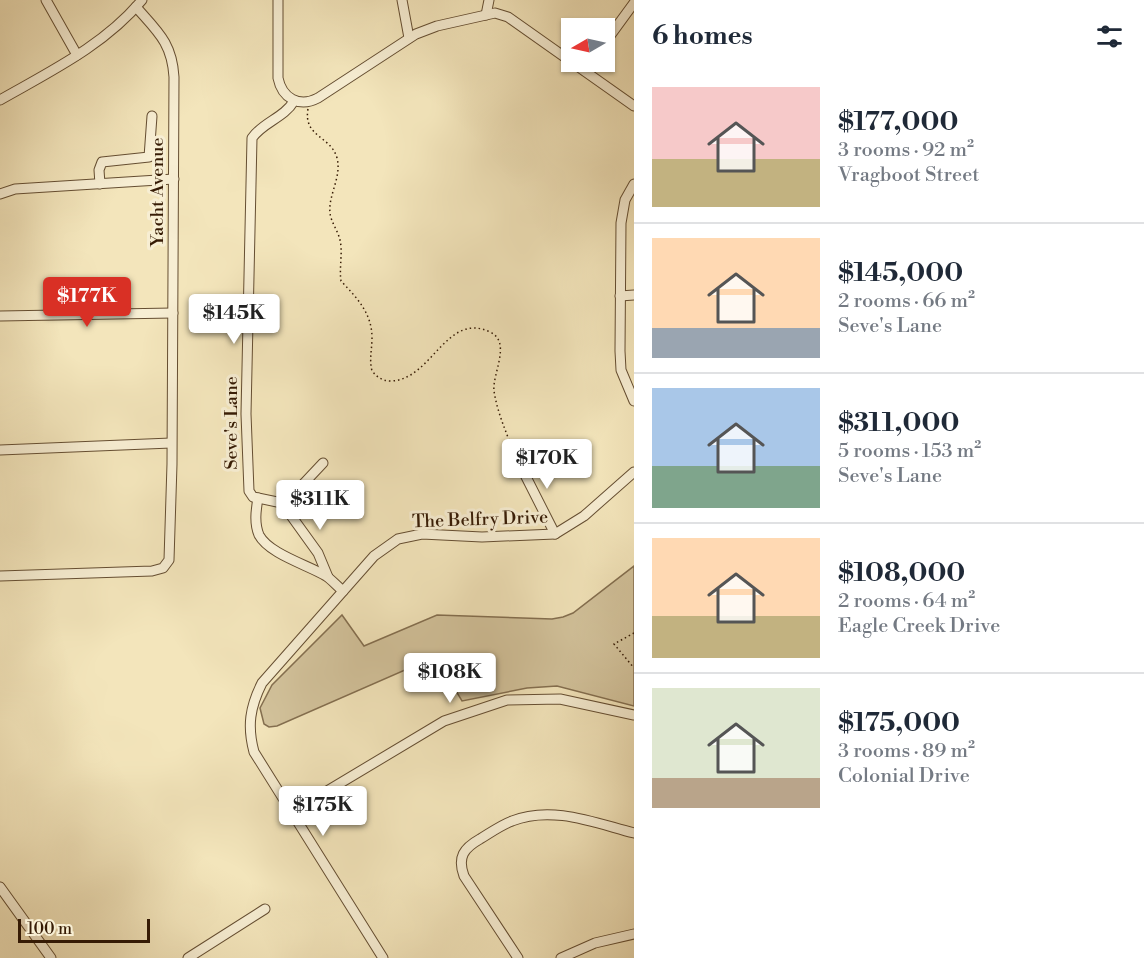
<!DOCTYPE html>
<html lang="en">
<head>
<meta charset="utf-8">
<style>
	body { margin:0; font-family:"Libre Bodoni",serif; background:#f6f6f7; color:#1f2937; height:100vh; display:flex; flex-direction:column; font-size:22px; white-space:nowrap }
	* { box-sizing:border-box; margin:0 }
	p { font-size:20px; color:#747a83 }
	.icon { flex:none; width:33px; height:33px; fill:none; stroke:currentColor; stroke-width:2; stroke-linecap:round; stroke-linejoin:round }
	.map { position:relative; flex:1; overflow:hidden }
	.panel { display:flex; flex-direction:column; background:#fff; width:510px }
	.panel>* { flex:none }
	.needle { width:39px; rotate:261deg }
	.fabs { position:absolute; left:561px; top:18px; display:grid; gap:12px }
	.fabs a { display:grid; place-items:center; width:54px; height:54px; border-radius:0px; background:#fff; box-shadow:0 2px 4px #0004; font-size:30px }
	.scale { position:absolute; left:18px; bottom:15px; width:132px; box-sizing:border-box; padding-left:6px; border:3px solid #361b05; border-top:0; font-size:16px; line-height:21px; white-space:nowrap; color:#361b05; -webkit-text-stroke:4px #f7eed3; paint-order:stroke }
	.price { position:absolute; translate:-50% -51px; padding:0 14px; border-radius:6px; background:#fff; color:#222; font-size:20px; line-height:39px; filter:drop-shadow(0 2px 3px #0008) }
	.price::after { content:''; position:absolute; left:50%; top:36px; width:18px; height:14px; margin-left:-9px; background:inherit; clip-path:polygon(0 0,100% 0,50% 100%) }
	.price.active { background:#d93025; color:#fff }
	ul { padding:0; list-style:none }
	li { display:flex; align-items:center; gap:18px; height:150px; padding:0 18px }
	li+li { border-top:2px solid #e0e1e3 }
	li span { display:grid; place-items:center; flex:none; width:168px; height:120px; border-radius:0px; color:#555 }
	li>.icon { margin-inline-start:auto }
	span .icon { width:72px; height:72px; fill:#fffc; stroke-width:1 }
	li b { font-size:26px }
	h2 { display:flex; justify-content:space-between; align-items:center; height:72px; padding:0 18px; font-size:26px }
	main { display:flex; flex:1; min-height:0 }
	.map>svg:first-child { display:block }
	.green { fill:#d3c39c; stroke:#846f50; stroke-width:1.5 }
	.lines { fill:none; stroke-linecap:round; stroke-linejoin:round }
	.minor-casing { stroke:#654e32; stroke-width:11 }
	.path { stroke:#361b05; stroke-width:1.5; stroke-dasharray:1.5 3; stroke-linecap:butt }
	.minor { stroke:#f7eed3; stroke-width:9 }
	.labels { text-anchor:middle; stroke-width:6; stroke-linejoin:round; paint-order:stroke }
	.street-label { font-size:18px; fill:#361b05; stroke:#f7eed3 }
</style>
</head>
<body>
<main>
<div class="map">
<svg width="634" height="958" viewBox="0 0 634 958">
	<rect width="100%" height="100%" fill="#f3e5bb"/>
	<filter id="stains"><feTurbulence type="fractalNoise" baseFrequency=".00333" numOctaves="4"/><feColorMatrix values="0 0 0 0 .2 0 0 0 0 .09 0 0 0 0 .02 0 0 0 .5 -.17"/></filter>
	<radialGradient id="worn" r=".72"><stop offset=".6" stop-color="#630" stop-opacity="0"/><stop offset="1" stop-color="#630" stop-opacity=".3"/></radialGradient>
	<path class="green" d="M634 566V706L557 686 527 688 462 701 438 661 430 659 277 726 269 727 264 724 260 708 272 685 342 615 364 646 437 615 552 619 563 617 573 613Z"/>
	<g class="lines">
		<g class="minor-casing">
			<g id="minor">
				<path d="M46 0 77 55"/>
				<path d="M278 0V78C282 98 299 108 318 98L416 34 437 26 486 15 495 13 508 17 634 106"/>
				<path d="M402 0 409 38"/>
				<path d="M486 15 489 0"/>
				<path d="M604 44 634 3"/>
				<path d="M585 71 592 62"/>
				<path d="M0 100C49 72 105 45 142 0"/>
				<path d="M294 101C284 118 263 122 252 138L246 414 249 491 253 497 282 503 291 497 323 463"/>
				<path d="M100 184 99 170 102 162 149 157 152 116"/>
				<path d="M634 184 625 200 621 223 620 351 621 370 634 401"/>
				<path d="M0 194 15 189 174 179"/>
				<path d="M620 296 634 295"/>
				<path d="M0 316 173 313"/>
				<path d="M0 450 171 443"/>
				<path d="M516 457 555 534"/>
				<path d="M258 498C256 510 254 523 259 535 269 554 308 565 326 576 332 580 337 586 343 591"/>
				<path d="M282 503 318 553 328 577"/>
				<path d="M0 576 152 571 163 568 169 560 172 464 174 77C172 43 158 32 136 7"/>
				<path d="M292 812 444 721 507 700 560 699 634 715"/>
				<path d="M0 887 51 958"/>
				<path d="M188 958 265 909"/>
				<path d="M383 958 254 752C247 726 250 707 262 683L374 556 398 539 422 534 482 537 555 534 584 516 634 472"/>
				<path d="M518 958 464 876C457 857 464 848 480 839 490 833 501 825 512 821 552 805 595 823 634 833"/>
				<path d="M561 958 595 943 634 934"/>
			</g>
		</g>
		<g class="path">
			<path d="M308 109C303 137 331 136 337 158 342 177 328 195 330 213 331 222 338 231 340 240 343 253 339 267 341 281 357 298 372 313 372 338 372 350 369 359 372 371 377 377 382 381 391 381 432 380 446 311 490 332 512 342 492 374 494 391 497 411 505 429 512 448"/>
			<path d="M634 633 614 644 634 668"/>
		</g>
		<use href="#minor" class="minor"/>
	</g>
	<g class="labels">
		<g class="street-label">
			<text transform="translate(157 192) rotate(-90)" y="6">Yacht Avenue</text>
			<text transform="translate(231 423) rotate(-90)" y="6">Seve's Lane</text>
			<text transform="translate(480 519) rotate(-2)" y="6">The Belfry Drive</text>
		</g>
	</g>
	<rect width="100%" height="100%" filter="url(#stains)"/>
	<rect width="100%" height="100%" fill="url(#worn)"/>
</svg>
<div class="fabs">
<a><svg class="needle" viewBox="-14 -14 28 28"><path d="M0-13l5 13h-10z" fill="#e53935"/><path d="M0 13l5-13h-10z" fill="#747a83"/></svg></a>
</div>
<div class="scale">100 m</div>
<b class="price active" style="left:87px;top:328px">$177K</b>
<b class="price" style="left:234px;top:345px">$145K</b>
<b class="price" style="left:547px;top:490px">$170K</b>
<b class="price" style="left:320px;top:531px">$311K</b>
<b class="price" style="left:450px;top:704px">$108K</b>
<b class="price" style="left:323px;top:837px">$175K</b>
</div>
<section class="panel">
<h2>6 homes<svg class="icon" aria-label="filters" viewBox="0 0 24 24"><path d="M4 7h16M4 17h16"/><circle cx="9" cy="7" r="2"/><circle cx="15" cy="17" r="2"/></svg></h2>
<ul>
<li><span style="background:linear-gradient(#f6c9c9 60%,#c2b280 0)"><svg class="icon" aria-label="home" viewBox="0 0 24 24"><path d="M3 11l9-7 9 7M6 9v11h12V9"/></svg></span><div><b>$177,000</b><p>3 rooms · 92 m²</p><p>Vragboot Street</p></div></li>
<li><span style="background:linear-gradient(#ffd9b3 75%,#9aa5b1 0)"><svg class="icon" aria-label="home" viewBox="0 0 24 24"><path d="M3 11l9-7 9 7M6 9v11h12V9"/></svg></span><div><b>$145,000</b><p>2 rooms · 66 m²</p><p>Seve's Lane</p></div></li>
<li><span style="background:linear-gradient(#a9c7e8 65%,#7fa58c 0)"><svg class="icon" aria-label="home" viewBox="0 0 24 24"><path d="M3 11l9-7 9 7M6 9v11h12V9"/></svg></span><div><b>$311,000</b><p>5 rooms · 153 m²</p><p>Seve's Lane</p></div></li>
<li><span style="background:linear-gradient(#ffd9b3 65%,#c2b280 0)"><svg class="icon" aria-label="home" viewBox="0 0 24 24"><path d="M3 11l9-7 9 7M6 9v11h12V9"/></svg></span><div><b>$108,000</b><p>2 rooms · 64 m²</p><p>Eagle Creek Drive</p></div></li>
<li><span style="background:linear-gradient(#dfe7d0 75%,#b9a48a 0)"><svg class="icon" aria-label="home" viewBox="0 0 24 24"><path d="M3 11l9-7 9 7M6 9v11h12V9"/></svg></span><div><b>$175,000</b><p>3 rooms · 89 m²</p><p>Colonial Drive</p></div></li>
</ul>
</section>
</main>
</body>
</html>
